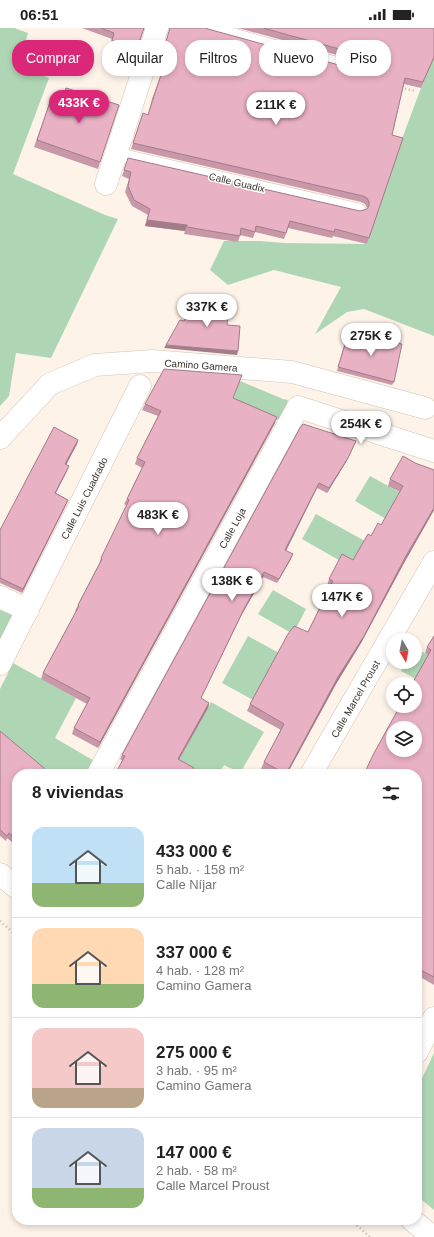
<!DOCTYPE html>
<html lang="es">
<head>
<meta charset="utf-8">
<style>
	body { margin:0; font-family:Helvetica,sans-serif; background:#f2f2f2; color:#222; height:100vh; display:flex; flex-direction:column; font-size:15px; white-space:nowrap }
	* { box-sizing:border-box; margin:0 }
	p { font-size:13px; color:#767676 }
	.icon { flex:none; width:22px; height:22px; fill:none; stroke:currentColor; stroke-width:2; stroke-linecap:round; stroke-linejoin:round }
	.map { position:relative; flex:1; overflow:hidden }
	.side { position:absolute; left:12px; top:741px; width:410px; height:456px; display:flex; flex-direction:column; background:#fff; border-radius:16px; box-shadow:0 2px 6px #0003 }
	.side>* { flex:none }
	.guide { position:absolute; left:12px; top:12px; width:410px; height:36px; display:flex; gap:8px }
	.needle { width:26px; rotate:170deg }
	.buttons { position:absolute; left:386px; top:605px; display:grid; gap:8px }
	.buttons a { display:grid; place-items:center; width:36px; height:36px; border-radius:50%; background:#fff; box-shadow:0 2px 6px #0003; font-size:20px }
	.price { position:absolute; translate:-50% -34px; padding:0 9px; border-radius:14px; background:#fff; color:#222; font-size:13px; line-height:26px; filter:drop-shadow(0 1px 2px #0008) }
	.price::after { content:''; position:absolute; left:50%; top:24px; width:12px; height:9px; margin-left:-6px; background:inherit; clip-path:polygon(0 0,100% 0,50% 100%) }
	.price.active { background:#db2777; color:#fff }
	ul { padding:0; list-style:none }
	li { display:flex; align-items:center; gap:12px; height:100px; padding:0 20px }
	li+li { border-top:1px solid #e0e0e0 }
	li span { display:grid; place-items:center; flex:none; width:112px; height:80px; border-radius:12px; color:#555 }
	li>.icon { margin-inline-start:auto }
	span .icon { width:48px; height:48px; fill:#fffc; stroke-width:1 }
	li b { font-size:17px }
	h2 { display:flex; justify-content:space-between; align-items:center; height:48px; padding:0 20px; font-size:17px }
	.pill { padding:0 14px; border-radius:16px; background:#fff; box-shadow:0 2px 6px #0003; font-size:14px; line-height:36px }
	.pill.active { background:#db2777; color:#fff }
	.status { display:flex; justify-content:space-between; align-items:center; height:28px; padding:0 20px; background:#fff; direction:ltr }
	.status svg { height:11px; fill:currentColor }
	.map>svg:first-child { display:block }
	.green { fill:#aed6b4 }
	.lines { fill:none; stroke-linecap:round; stroke-linejoin:round }
	.service-casing { stroke:#d2c3b2; stroke-width:14 }
	.minor-casing { stroke:#d2c3b2; stroke-width:23 }
	.tertiary-casing { stroke:#d2c3b2; stroke-width:23 }
	.path { stroke:#c1b8ae; stroke-width:2.5; stroke-dasharray:1 3; stroke-linecap:butt }
	.service { stroke:#fff; stroke-width:13 }
	.minor { stroke:#fff; stroke-width:22 }
	.tertiary { stroke:#fff; stroke-width:22 }
	.wall { fill:#c898a9 }
	.shaded-wall { fill:#a37c89 }
	.building { fill:#e9b1c4; stroke:#a37c89; fill-rule:evenodd }
	.labels { text-anchor:middle; stroke-width:3; stroke-linejoin:round; paint-order:stroke }
	.street-label { font-size:10px; fill:#39332c; stroke:#fff }
</style>
</head>
<body>
<div class="status"><b>06:51</b><svg viewBox="0 0 49 12"><path d="M0 12V9h3v3zM5 12V6h3v6zM10 12V3h3v9zM15 12V0h3v12zM26 1h20v11H26zM47 4h2v5h-2z"/></svg></div>
<div class="map">
<svg width="434" height="1209" viewBox="0 0 434 1209">
	<rect width="100%" height="100%" fill="#fdf3e8"/>
	<g class="green">
		<path d="M0 0H14L28 5 19 38 49 50 13 146 105 187 118 191 51 330 16 325 9 368 0 378Z"/>
		<path d="M434 29V308L364 281 347 284 315 306 341 259 274 242 228 257 210 242 224 213H261L283 215 367 216 400 116 421 60Z"/>
		<path d="M240 353 283 371 288 372 281 393 231 376Z"/>
		<path d="M370 448 401 465 386 491 355 473Z"/>
		<path d="M316 486 365 513 363 546 302 511Z"/>
		<path d="M273 562 306 581 293 606 258 586Z"/>
		<path d="M0 582 14 588 0 615Z"/>
		<path d="M248 608 279 625 253 672 222 655Z"/>
		<path d="M415 620 434 630 427 657 401 643 406 634H415Z"/>
		<path d="M13 635 76 670 55 710 96 734 90 746H45L0 709V661Z"/>
		<path d="M211 674 264 704 240 745 224 737 219 746H195L176 736Z"/>
		<path d="M434 1025V1182L417 1168V1061Z"/>
	</g>
	<g class="lines">
		<g class="service-casing">
			<g id="service">
				<path d="M208 0 357 41"/>
				<path d="M116 126 359 182"/>
			</g>
		</g>
		<g class="minor-casing">
			<g id="minor">
				<path d="M106 156 157 0"/>
				<path d="M0 410 50 356 95 337 152 333 292 344 425 380"/>
				<path d="M0 569 28 582"/>
				<path d="M0 636 140 358"/>
				<path d="M98 746 298 379 434 423"/>
				<path d="M311 746 434 534"/>
				<path d="M417 1024 434 990"/>
			</g>
		</g>
		<g class="tertiary-casing">
			<g id="tertiary">
				<path d="M0 846 17 860"/>
				<path d="M412 1192 433 1209"/>
			</g>
		</g>
		<g class="path">
			<path d="M401 60 416 63"/>
			<path d="M0 893 17 908"/>
			<path d="M351 1192 370 1209"/>
		</g>
		<use href="#service" class="service"/>
		<use href="#minor" class="minor"/>
		<use href="#tertiary" class="tertiary"/>
	</g>
	<g class="wall">
		<path d="M82 0H144L135 28 109 18 112 11Z"/>
		<path d="M169 0H206L208 1 357 42H362L364 41 363 36 359 33 238 0H434V30L421 60 404 56 392 107 403 110 367 216 333 208 332 210 288 200 284 211 255 204 253 210 240 207 238 214 184 206 185 203 145 198 148 187 132 178 125 164 129 151 122 148 128 130 360 183 367 181V180L365 176 361 174 131 121 143 85 148 87 152 71 164 38 158 36 169 4Z"/>
		<path d="M66 60 100 134 98 141 34 119 52 68 62 71Z"/>
		<path d="M346 310 394 354 392 357 337 343Z"/>
		<path d="M240 353 233 370 275 395 98 720 72 706 74 700 87 676 41 651 43 645 76 583H75L78 577 99 536 101 530 127 478 124 476 127 471 142 440 135 436 137 430 158 388 142 382 145 376Z"/>
		<path d="M300 400 356 413 346 434 327 465 317 460 286 522 291 531 277 555 263 549 241 588 201 670 209 675 208 680 179 732 194 740 192 746H115L123 733 120 731 122 727Z"/>
		<path d="M78 412 77 416 66 436 67 443 56 465 68 472 66 477 22 565 0 555V502Z"/>
		<path d="M415 435 434 442V482L404 535 361 615 336 656 287 746H271L261 741 264 734 281 702 247 683 250 676 308 604 329 560 327 558 329 551 353 532 371 508 381 497 400 464 388 458 390 451Z"/>
		<path d="M434 608V957L417 947V839L419 836 417 835V746L428 627 425 625 427 619Z"/>
		<path d="M0 703 43 744 42 746H17V818L7 810 6 813 0 808Z"/>
	</g>
	<g class="shaded-wall">
		<path d="M147 192 187 197 185 203 145 198Z"/>
		<path d="M166 317 238 323 237 327 164 320Z"/>
		<path d="M277 389 275 395 98 720 100 714Z"/>
		<path d="M78 412 77 416 64 441 65 436Z"/>
		<path d="M356 413 346 434 327 465 329 460Z"/>
		<path d="M69 438 67 443 53 470 55 465Z"/>
		<path d="M319 455 317 460 284 527 285 522Z"/>
		<path d="M68 472 66 477 22 565 23 561Z"/>
		<path d="M434 480V482L404 535 361 615 336 656 287 746H286L338 649Z"/>
		<path d="M293 526 291 531 277 555 279 551Z"/>
		<path d="M264 544 263 549 241 588 199 675 243 583Z"/>
		<path d="M209 675 208 680 176 736 178 731Z"/>
	</g>
	<g class="building">
		<path d="M101 0H144L137 21 112 12 114 5Z"/>
		<path d="M170 0H206L208 1 357 42H362L365 40 367 36 365 29 361 27 263 0H434V29L423 54 405 50 392 107 403 110 369 210 335 201 334 204 290 193 286 205 256 198 255 204 241 200 240 208 187 199V197L147 192 150 181 134 172 128 158 131 144 124 142 128 130 360 183 367 181 369 178V174L367 170 363 168 133 115 143 85 148 87 155 65 166 32 161 30Z"/>
		<path d="M66 60 119 77 100 134 37 112 52 68 63 71Z"/>
		<path d="M196 271 229 274 227 297 240 298 238 323 166 317 180 292 184 293Z"/>
		<path d="M348 307 402 316 394 354 338 339Z"/>
		<path d="M164 341 242 347 233 370 277 389 100 714 74 700 90 670 43 645 79 578 78 577 102 531 101 530 129 472 127 471 145 434 137 430 161 383 145 376Z"/>
		<path d="M303 396 356 413 348 430 329 460 319 455 285 522 293 526 279 551 264 544 243 583 201 670 209 675 178 731 194 740 191 746H115L125 728 122 727 300 400Z"/>
		<path d="M54 399 78 412 65 436 69 438 55 465 68 472 23 561 0 550V502Z"/>
		<path d="M403 428 415 435 434 442V480L406 528 364 608 338 649 286 746 264 734 284 696 250 676 288 606 294 598 308 604 333 553 329 551 342 526 353 532 368 506 371 508 378 495 381 497 403 458 390 451Z"/>
		<path d="M434 608V949L417 940V839L422 830 417 828V746H364L373 727 400 678H415V656H412L431 622 427 619ZM393 700H415V722H393Z"/>
		<path d="M0 703 44 740 41 746H17V812L9 805 7 808 0 802Z"/>
	</g>
	<g class="labels">
		<g class="street-label">
			<text transform="translate(237 154) rotate(13)" y="4">Calle Guadix</text>
			<text transform="translate(201 337) rotate(4)" y="4">Camino Gamera</text>
			<text transform="translate(84 470) rotate(-63)" y="4">Calle Luis Cuadrado</text>
			<text transform="translate(232 500) rotate(-61)" y="4">Calle Loja</text>
			<text transform="translate(355 671) rotate(-60)" y="4">Calle Marcel Proust</text>
		</g>
	</g>
</svg>
<div class="buttons">
<a><svg class="needle" viewBox="-14 -14 28 28"><path d="M0-13l5 13h-10z" fill="#e53935"/><path d="M0 13l5-13h-10z" fill="#767676"/></svg></a>
<a><svg class="icon" aria-label="locate" viewBox="0 0 24 24"><circle cx="12" cy="12" r="6"/><path d="M12 2v4M12 18v4M2 12h4M18 12h4"/></svg></a>
<a><svg class="icon" aria-label="layers" viewBox="0 0 24 24"><path d="M12 4l9 5-9 5-9-5zM3 14l9 5 9-5"/></svg></a>
</div>
<b class="price active" style="left:79px;top:96px">433K €</b>
<b class="price" style="left:276px;top:98px">211K €</b>
<b class="price" style="left:207px;top:300px">337K €</b>
<b class="price" style="left:371px;top:329px">275K €</b>
<b class="price" style="left:361px;top:417px">254K €</b>
<b class="price" style="left:158px;top:508px">483K €</b>
<b class="price" style="left:232px;top:574px">138K €</b>
<b class="price" style="left:342px;top:590px">147K €</b>
<div class="guide">
<a class="pill active">Comprar</a>
<a class="pill">Alquilar</a>
<a class="pill">Filtros</a>
<a class="pill">Nuevo</a>
<a class="pill">Piso</a>
</div>
<section class="side">
<h2>8 viviendas<svg class="icon" aria-label="filters" viewBox="0 0 24 24"><path d="M4 7h16M4 17h16"/><circle cx="9" cy="7" r="2"/><circle cx="15" cy="17" r="2"/></svg></h2>
<ul>
<li><span style="background:linear-gradient(#bfe0f5 70%,#8fb573 0)"><svg class="icon" aria-label="home" viewBox="0 0 24 24"><path d="M3 11l9-7 9 7M6 9v11h12V9"/></svg></span><div><b>433 000 €</b><p>5 hab. · 158 m²</p><p>Calle Níjar</p></div></li>
<li><span style="background:linear-gradient(#ffd9b3 70%,#8fb573 0)"><svg class="icon" aria-label="home" viewBox="0 0 24 24"><path d="M3 11l9-7 9 7M6 9v11h12V9"/></svg></span><div><b>337 000 €</b><p>4 hab. · 128 m²</p><p>Camino Gamera</p></div></li>
<li><span style="background:linear-gradient(#f6c9c9 75%,#b9a48a 0)"><svg class="icon" aria-label="home" viewBox="0 0 24 24"><path d="M3 11l9-7 9 7M6 9v11h12V9"/></svg></span><div><b>275 000 €</b><p>3 hab. · 95 m²</p><p>Camino Gamera</p></div></li>
<li><span style="background:linear-gradient(#c9d6e8 75%,#8fb573 0)"><svg class="icon" aria-label="home" viewBox="0 0 24 24"><path d="M3 11l9-7 9 7M6 9v11h12V9"/></svg></span><div><b>147 000 €</b><p>2 hab. · 58 m²</p><p>Calle Marcel Proust</p></div></li>
</ul>
</section>
</div>
</body>
</html>
